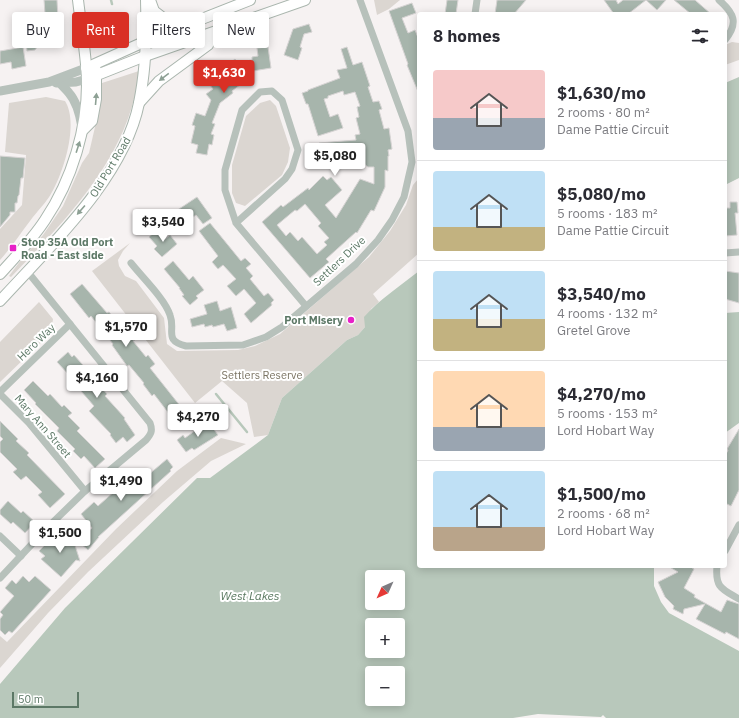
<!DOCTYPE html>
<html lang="en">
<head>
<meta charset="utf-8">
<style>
	body { margin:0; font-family:"IBM Plex Sans",sans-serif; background:#f2f2f3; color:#2b2b33; height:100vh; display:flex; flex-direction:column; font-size:15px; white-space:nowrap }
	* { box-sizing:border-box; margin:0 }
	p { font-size:13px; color:#7c7c81 }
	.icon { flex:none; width:22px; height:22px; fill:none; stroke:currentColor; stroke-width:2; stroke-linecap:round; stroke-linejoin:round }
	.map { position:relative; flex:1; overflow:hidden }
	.panel { position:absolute; left:417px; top:12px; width:310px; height:556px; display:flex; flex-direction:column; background:#fff; border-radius:4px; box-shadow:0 2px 10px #0003 }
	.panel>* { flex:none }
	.top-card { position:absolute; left:12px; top:12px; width:345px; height:36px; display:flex; gap:8px }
	.needle { width:26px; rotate:225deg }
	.tools { position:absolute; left:365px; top:570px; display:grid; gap:8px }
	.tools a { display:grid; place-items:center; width:40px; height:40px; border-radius:4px; background:#fff; box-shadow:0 2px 10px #0003; font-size:20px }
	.scale { position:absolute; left:12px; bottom:10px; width:67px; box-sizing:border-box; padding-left:4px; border:2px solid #5c7866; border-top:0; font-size:11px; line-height:14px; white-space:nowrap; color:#5c7866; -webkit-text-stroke:3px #fff; paint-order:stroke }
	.price { position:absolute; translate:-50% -34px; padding:0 9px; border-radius:4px; background:#fff; color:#222; font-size:13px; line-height:26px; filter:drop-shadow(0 1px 2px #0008) }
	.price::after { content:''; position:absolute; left:50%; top:24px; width:12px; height:9px; margin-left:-6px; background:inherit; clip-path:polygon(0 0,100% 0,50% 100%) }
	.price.on { background:#d93025; color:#fff }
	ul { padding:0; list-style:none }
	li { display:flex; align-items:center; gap:12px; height:100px; padding:0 16px }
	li+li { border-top:1px solid #e1e1e2 }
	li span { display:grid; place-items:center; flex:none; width:112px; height:80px; border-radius:4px; color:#555 }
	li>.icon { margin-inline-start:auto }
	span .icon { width:48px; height:48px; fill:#fffc; stroke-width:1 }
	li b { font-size:17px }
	h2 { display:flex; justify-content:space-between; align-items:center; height:48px; padding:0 16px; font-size:17px }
	.pill { padding:0 14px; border-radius:4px; background:#fff; box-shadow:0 2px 10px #0003; font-size:14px; line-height:36px }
	.pill.on { background:#d93025; color:#fff }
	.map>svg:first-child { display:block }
	.green { fill:#dbd6d1 }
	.water { fill:#b8c8bb; fill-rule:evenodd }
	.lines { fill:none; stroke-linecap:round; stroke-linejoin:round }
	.stream { stroke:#b8c8bb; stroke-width:2.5 }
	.building { fill:#a7b5ac; stroke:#d7d4d4; fill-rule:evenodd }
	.secondary-casing { stroke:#aab6ae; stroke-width:12 }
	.minor { stroke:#b7c1bb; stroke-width:7 }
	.tertiary { stroke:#b7c1bb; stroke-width:9 }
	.secondary { stroke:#fff; stroke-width:10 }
	.oneway { fill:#8da094 }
	.poi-dot { fill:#e720c7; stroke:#fff; stroke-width:1.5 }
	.labels { text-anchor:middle; stroke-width:4; stroke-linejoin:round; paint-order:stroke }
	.street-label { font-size:11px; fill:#5c7866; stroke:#fff }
	.poi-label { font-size:11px; font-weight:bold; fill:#5c7866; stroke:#fff; text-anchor:start }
	.park-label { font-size:11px; fill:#7b7463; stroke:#fff }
	.water-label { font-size:12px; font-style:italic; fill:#5a7960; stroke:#fff }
</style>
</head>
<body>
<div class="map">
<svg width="739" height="718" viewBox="0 0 739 718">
	<rect width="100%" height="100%" fill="#f6f2f2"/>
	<g class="green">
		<path d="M374 0H400L389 9 377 15Z"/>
		<path d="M732 42 739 43V60L725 65V45Z"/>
		<path d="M139 71C138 79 137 88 135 95 118 168 61 225 11 277L9 276 21 260 43 235 63 206 82 163 89 153 95 127 102 83Z"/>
		<path d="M46 97 65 101C79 123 64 171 52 192 47 202 37 211 30 221 20 234 11 248 0 260V229L22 205 26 155 5 152 9 103Z"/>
		<path d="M270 100 276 106 290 148 288 162 282 175 245 206 236 203 232 193V165L246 116 260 103Z"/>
		<path d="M419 178V253L373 294 379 302 371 309 365 327 358 335 347 340 282 398 268 435 254 437 247 403 222 381 195 403 92 271 130 243 123 251 118 260 119 266 125 276 136 281 164 318 167 344 177 351 238 350 255 346 280 334 369 257 390 231 406 205 413 185Z"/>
		<path d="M39 302 53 319 52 326 55 329 0 382V342Z"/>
		<path d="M221 438 246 444 211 461 163 502 88 572 48 613 0 668V636L7 642 116 529 177 471Z"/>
	</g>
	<g class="water">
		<path d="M739 77V178L725 185V83Z"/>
		<path d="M419 271V566H654V586L661 602 669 613 739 651V718H606L603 715 601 717 538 714 513 718H0V684L65 608 197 478H210L268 435 282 398 347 340 358 335 365 327 364 317C380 299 400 286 419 271ZM372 577H398V603H372ZM372 625H398V651H372ZM372 673H398V699H372Z"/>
		<path d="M739 312V423L725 433V313Z"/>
	</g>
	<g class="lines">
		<g class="stream">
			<path d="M111 0 112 4"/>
			<path d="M216 394 247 432"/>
		</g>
	</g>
	<g class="building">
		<path d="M44 0H57L58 19 35 50 27 51 23 18 45 14Z"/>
		<path d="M447 0H458L456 14H445Z"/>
		<path d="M497 0H526L514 14H495Z"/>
		<path d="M604 0H616L618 4 623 0H666L657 10 646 0 628 14H614Z"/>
		<path d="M674 0H695L711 14H691Z"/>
		<path d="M412 3 416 13 402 18 408 33 415 30 419 40V94L407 65 408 64 389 11Z"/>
		<path d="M309 24 312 32 304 34 300 47 302 48 298 60 284 55 293 29Z"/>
		<path d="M23 47 26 66 12 69 11 62 0 64V51Z"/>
		<path d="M268 47 271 68 253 71 239 82 241 84 232 91 233 93 220 103 212 123 215 124 211 134 214 135 212 145 209 144 207 155 196 153 198 145 191 143 195 126 192 125 196 113 205 116 211 100 206 94 213 89 203 75 213 67 218 73 235 59 238 62 252 60V57L258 56 257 48Z"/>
		<path d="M347 47 353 65 362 62 370 86 368 87 373 102 379 101 382 109 379 110 384 129 389 128 392 149 388 150 389 156H388V171L385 170V187L374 211 371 210 357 233 356 232 326 259 329 262 310 278 262 222 281 205 283 207 308 188 309 190 323 176 327 180 331 177 342 190 325 205 336 218 360 179 374 184V167H368L364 164 362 152 357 153V150L337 152 338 163 327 164 326 153H320L319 143 356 140 355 135 360 134 356 118 359 117 357 107 360 106 355 92 344 95 343 91 328 96V98L324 99 330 117 338 114 343 128 318 136 308 104H306L302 93 308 91V90L340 78 337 70 347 68 341 49ZM305 204 321 223 318 226 329 238 324 242 327 245 317 254 302 237 298 241 290 232 286 236 277 225 295 210 297 211Z"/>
		<path d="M0 156 25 158 23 178H21L19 195 18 196 17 203H15V212H10V215L0 227Z"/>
		<path d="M197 197 212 218 203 224 196 215 184 223 176 211Z"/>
		<path d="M730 202H737L738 213H735L737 235 725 236V208H730Z"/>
		<path d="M210 223 241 261 245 258 251 264 246 268 253 276 250 279 264 296 268 293 274 300 271 303 272 305 251 323 244 314 256 303 244 289 236 296 227 286 236 279 223 265 218 269 212 262 218 256 199 231Z"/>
		<path d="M157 230 165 239 170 235 177 244 162 257 154 249 157 246 149 237Z"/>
		<path d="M173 261 189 280 193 276 204 290 196 296 198 298 190 305 182 296 184 295 179 288H180L164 269Z"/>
		<path d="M725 271 739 273V303L725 299Z"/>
		<path d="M82 284 107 313 109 312 123 329 124 328 135 340 133 341 146 357 148 355 155 364 150 368 181 407 170 415 154 394 152 396 143 384 144 383 129 365 127 366 112 345 113 344 110 340 91 316 89 318 70 294Z"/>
		<path d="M217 301 220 311 231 307 237 328 227 331 224 324 213 327 212 325 205 327 204 324 192 327 190 319 207 314 204 305Z"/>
		<path d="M68 352 72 357 74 355 90 373 89 374 107 394 105 396 125 418 124 419 135 435 127 442 123 437 116 443 110 435 111 434 89 411 94 406 81 391 83 390 57 362Z"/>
		<path d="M33 381 48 396 50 394 62 407 64 405 72 413 68 416 80 428 77 431 105 459 95 468 84 456 81 459 73 451 75 449 57 431 59 428 35 404 36 403 24 390Z"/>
		<path d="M0 421 18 439 16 441 29 453 27 455 65 494 50 508 38 495 42 492 26 476 21 480 13 472 17 469 0 452V442L3 439 0 436Z"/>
		<path d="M209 423 218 435 194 450 192 448 186 452 177 440 183 435 185 438 196 430 198 432Z"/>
		<path d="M739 429V490L731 506 725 503V456L728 450 727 449Z"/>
		<path d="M167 459 173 467 170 470 171 471 98 537H99L88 550 79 542 92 528 81 514 94 502 98 506 116 490 115 489 131 475 132 477 141 469 147 476Z"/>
		<path d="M8 501 21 513 23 511 35 522 25 533 13 522 11 524 0 514V510Z"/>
		<path d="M64 530 73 539 80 561 76 560 61 577 41 559 45 556 39 551 48 542 51 544Z"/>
		<path d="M668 566H689L694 569 684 588 695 595 694 597 721 612 727 600 739 604V639L726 632 725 634 696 619 705 604 684 609 683 614 673 609 674 606 665 597 658 582 678 572Z"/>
		<path d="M23 576 29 582 35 576 51 590 12 633 9 631 5 635 0 630V619L3 615 0 612 14 596 5 588 12 580 16 584Z"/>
	</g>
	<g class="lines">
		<g class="secondary-casing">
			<g id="secondary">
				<path d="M150 0 154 11 167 21 187 23"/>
				<path d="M86 68 146 41 250 0"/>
				<path d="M87 79 145 56 305 0"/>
				<path d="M139 103 159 81 208 45 213 33"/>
				<path d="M83 130 92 121 96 99V70"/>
				<path d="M0 274C16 256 32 240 45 220 72 180 88 127 87 79 86 53 81 26 78 0"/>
				<path d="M0 301C50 246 124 178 139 103 146 69 147 34 146 0"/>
			</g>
		</g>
		<g class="minor">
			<path d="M719 0C734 13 739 23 725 40"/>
			<path d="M475 14 477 0"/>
			<path d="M236 223 285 179 292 169 298 150 282 100 272 91 260 92 242 110 225 170V190L236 223 306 306"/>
			<path d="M725 253 739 252"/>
			<path d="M131 263C142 277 165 299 170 315 176 331 163 340 186 346L243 345 266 337 282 327 356 264 378 240 392 220 404 197 412 162 408 131 360 0"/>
			<path d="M0 392 70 324"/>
			<path d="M0 394 29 423 85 491"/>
			<path d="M0 536 21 556"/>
			<path d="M725 551 739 525"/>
			<path d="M717 566C715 588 722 589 739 599"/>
			<path d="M0 578 47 528 85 491 146 440C151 434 153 431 150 423L27 271"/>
		</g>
		<g class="tertiary">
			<path d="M56 83 76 82 87 79"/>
			<path d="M60 83C63 87 66 89 69 93 77 102 80 115 82 127"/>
			<path d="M0 91 49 82 86 68"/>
		</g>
		<use href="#secondary" class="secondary"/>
	</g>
	<defs><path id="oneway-solid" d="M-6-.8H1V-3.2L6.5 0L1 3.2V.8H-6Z"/></defs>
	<g class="oneway">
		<use href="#oneway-solid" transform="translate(164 77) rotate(143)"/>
		<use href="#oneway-solid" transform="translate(96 99) rotate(-85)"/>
		<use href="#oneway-solid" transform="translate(78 147) rotate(-72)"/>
		<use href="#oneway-solid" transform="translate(81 210) rotate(131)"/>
	</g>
	<g class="poi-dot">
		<rect x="9" y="244" width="8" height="8" rx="2"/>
		<circle cx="351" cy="320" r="4"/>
	</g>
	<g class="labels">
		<g class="street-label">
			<text transform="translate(110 167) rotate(-59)" y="4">Old Port Road</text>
			<text transform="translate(339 261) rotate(-43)" y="4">Settlers Drive</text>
			<text transform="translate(36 342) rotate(-44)" y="4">Hero Way</text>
			<text transform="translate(43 426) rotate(49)" y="4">Mary Ann Street</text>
		</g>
		<g class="poi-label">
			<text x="21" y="246">Stop 35A Old Port<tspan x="21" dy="13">Road - East side</tspan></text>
			<text x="343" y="324" text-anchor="end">Port Misery</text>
		</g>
		<g class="park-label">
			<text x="262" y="379">Settlers Reserve</text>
		</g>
		<g class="water-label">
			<text x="250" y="600">West Lakes</text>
		</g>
	</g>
</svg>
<div class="tools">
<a><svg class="needle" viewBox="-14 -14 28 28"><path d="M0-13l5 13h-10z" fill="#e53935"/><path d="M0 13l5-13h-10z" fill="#7c7c81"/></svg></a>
<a>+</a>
<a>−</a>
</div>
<div class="scale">50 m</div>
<b class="price on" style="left:224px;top:94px">$1,630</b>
<b class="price" style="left:335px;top:177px">$5,080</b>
<b class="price" style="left:163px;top:243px">$3,540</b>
<b class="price" style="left:126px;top:348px">$1,570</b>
<b class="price" style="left:97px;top:399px">$4,160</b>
<b class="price" style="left:198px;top:438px">$4,270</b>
<b class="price" style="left:121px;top:502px">$1,490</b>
<b class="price" style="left:60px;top:554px">$1,500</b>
<div class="top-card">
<a class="pill">Buy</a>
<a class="pill on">Rent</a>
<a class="pill">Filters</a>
<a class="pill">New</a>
</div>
<section class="panel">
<h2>8 homes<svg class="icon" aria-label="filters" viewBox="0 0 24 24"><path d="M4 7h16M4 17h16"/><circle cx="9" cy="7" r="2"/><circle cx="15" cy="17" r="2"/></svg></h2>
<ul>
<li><span style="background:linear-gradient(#f6c9c9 60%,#9aa5b1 0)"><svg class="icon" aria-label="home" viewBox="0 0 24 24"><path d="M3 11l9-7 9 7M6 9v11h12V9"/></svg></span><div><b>$1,630/mo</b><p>2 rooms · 80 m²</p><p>Dame Pattie Circuit</p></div></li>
<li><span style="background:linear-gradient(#bfe0f5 70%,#c2b280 0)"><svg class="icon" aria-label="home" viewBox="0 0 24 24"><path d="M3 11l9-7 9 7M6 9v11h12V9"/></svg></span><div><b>$5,080/mo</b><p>5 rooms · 183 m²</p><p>Dame Pattie Circuit</p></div></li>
<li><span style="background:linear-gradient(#bfe0f5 60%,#c2b280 0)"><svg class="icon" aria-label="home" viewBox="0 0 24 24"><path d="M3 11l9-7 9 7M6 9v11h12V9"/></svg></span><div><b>$3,540/mo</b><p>4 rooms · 132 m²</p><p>Gretel Grove</p></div></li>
<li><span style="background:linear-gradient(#ffd9b3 70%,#9aa5b1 0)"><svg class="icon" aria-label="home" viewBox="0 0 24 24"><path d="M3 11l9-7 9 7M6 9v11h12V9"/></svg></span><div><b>$4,270/mo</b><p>5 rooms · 153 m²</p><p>Lord Hobart Way</p></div></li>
<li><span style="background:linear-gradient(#bfe0f5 70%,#b9a48a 0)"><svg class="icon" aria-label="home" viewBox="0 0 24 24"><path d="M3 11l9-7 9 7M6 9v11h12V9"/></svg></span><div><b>$1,500/mo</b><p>2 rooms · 68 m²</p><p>Lord Hobart Way</p></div></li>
</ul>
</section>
</div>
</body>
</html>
